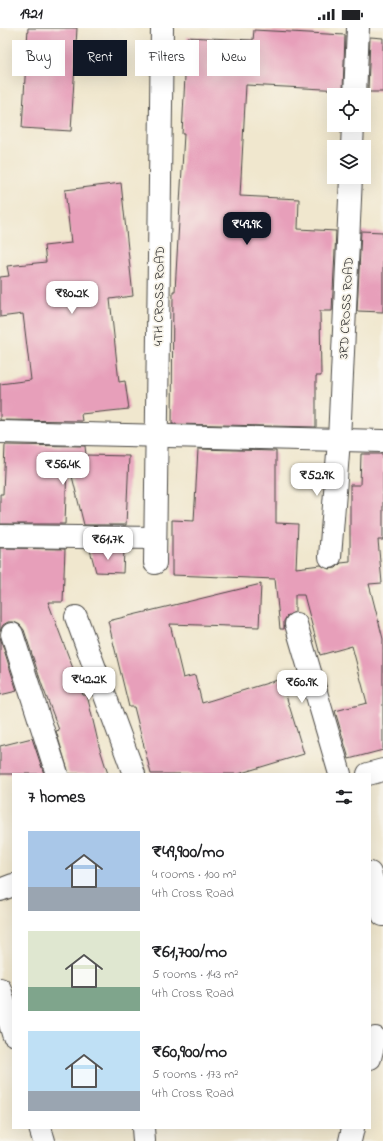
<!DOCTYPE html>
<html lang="en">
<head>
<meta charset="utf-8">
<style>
	body { margin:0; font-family:"Indie Flower",sans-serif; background:#f2f2f2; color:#202124; height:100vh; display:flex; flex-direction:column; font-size:15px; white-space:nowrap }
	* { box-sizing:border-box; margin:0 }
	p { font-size:13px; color:#757577 }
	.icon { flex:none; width:22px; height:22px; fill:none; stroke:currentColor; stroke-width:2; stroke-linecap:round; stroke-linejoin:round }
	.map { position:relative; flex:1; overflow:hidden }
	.panel { position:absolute; left:12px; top:745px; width:359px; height:356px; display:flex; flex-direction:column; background:#fff; border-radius:0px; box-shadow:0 4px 16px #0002 }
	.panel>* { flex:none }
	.top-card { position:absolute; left:12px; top:12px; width:359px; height:36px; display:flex; gap:8px }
	.buttons { position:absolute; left:327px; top:60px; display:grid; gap:8px }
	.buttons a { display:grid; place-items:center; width:44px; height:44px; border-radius:0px; background:#fff; box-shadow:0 4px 16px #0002; font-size:20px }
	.price { position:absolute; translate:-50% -34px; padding:0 9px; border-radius:8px; background:#fff; color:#222; font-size:13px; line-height:26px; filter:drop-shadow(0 1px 2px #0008) }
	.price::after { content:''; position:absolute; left:50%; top:24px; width:12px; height:9px; margin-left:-6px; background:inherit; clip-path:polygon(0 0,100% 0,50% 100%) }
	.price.selected { background:#111827; color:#fff }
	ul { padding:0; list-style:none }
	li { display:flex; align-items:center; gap:12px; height:100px; padding:0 16px }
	li span { display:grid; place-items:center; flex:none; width:112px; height:80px; border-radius:0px; color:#555 }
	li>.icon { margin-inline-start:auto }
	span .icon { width:48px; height:48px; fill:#fffc; stroke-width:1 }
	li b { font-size:17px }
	h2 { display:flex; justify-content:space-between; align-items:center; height:48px; padding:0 16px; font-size:17px }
	.pill { padding:0 14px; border-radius:0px; background:#fff; box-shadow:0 4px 16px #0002; font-size:14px; line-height:36px }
	.pill.selected { background:#111827; color:#fff }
	.status { display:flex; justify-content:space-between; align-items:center; height:28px; padding:0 20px; background:#fff; direction:ltr }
	.status svg { height:11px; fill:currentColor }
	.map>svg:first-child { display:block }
	.building { fill:#e79fba }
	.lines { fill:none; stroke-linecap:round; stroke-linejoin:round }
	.minor-casing { stroke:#494743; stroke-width:24 }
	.minor { stroke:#fff; stroke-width:22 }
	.labels { text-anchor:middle; stroke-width:3.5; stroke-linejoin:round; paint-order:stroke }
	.street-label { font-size:13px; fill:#2b2b2b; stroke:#f7f3e8 }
</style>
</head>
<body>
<div class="status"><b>19:21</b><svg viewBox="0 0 49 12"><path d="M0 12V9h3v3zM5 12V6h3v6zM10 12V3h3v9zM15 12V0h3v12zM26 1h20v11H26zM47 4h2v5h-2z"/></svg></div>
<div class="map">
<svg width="383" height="1113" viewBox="0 0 383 1113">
	<rect width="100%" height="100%" fill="#f7f3e8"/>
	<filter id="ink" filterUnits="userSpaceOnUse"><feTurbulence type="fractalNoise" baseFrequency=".025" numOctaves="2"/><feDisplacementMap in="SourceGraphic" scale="8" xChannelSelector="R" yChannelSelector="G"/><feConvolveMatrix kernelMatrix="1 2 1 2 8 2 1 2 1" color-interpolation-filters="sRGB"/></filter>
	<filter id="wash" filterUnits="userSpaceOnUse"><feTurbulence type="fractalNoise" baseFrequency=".012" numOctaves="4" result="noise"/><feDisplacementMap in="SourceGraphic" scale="16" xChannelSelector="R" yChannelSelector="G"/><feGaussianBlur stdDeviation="0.9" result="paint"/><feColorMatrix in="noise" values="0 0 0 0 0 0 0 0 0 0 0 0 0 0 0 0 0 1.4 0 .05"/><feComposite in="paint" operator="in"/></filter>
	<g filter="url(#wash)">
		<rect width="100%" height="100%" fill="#f0e7ce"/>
		<g id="blocks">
			<g class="building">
				<path d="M28 0H77L71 103 22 100Z"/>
				<path d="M254 2 345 7 343 62 246 57 240 168 299 171 298 201 336 203 332 283H320L321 348H316V399L172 396 173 263H175L184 106H182L187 9 253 12Z"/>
				<path d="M370 9 383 10V64H368Z"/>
				<path d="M121 155 133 268 110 271 119 354 125 353 129 381 81 386 82 393 0 392V356L31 352 23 286 0 289V249L9 248 7 238 46 234 44 218 71 215 65 162Z"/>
				<path d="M361 203 383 204V284L357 283Z"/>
				<path d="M5 417 85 418 86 427 129 428 126 497H84L69 436 67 437 65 496H0V466H3Z"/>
				<path d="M198 421 276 423V495L298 496 296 540 321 537 329 541 336 540 341 535 350 534V457H360L361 426H383V512H378L382 555 369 556 383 611V722L349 731 335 683 367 675 352 618 320 627 304 567H295V584L287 588 284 593V601H280L275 551 172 547V492L194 493Z"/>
				<path d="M0 520 65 521 63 574H48L83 667H87L99 718 108 746H69L56 703 59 702 42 657 24 602 20 597 14 594H8L3 597 0 603Z"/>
				<path d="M90 522H124L123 545 96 544Z"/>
				<path d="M261 556 259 599 170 596 183 650 195 647 202 675 281 651 304 726 238 746H151L134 679H129L108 593Z"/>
				<path d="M0 609 17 663 0 667Z"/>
				<path d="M32 710 44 746H0V718Z"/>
			</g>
		</g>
	</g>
	<g filter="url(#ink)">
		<use href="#blocks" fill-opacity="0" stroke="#494743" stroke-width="1"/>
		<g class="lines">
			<g class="minor-casing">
				<g id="minor">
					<path d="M355 67 358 0"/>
					<path d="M352 119 353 97"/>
					<path d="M0 404 383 413"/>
					<path d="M0 508 155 510"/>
					<path d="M330 529 339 412 351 149"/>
					<path d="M155 535 162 0"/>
					<path d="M76 589 134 746"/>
					<path d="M296 596 340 746"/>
					<path d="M12 606 57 746"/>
					<path d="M368 746 383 742"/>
					<path d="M370 845 383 887"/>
					<path d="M0 862 13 857"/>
					<path d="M0 961 13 1006"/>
					<path d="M370 1030 375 1010"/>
					<path d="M40 1100 44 1113"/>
					<path d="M143 1100 144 1113"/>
					<path d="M350 1113 353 1100"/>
				</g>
			</g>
			<use href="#minor" class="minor"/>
		</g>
	</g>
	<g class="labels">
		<g class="street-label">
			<text transform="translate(158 268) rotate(-89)" y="5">4TH CROSS ROAD</text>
			<text transform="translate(345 280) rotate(-87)" y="5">3RD CROSS ROAD</text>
		</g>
	</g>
</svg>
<div class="buttons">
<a><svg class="icon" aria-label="locate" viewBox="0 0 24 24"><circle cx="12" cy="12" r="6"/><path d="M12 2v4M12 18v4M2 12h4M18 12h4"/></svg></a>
<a><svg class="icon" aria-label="layers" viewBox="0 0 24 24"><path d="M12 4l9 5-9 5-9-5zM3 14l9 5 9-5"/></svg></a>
</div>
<b class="price selected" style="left:247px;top:218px">₹49.9K</b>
<b class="price" style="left:72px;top:287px">₹80.2K</b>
<b class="price" style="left:63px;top:458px">₹56.4K</b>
<b class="price" style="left:317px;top:469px">₹52.9K</b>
<b class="price" style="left:108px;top:533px">₹61.7K</b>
<b class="price" style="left:89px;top:673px">₹42.2K</b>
<b class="price" style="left:302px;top:676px">₹60.9K</b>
<div class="top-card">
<a class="pill">Buy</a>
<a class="pill selected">Rent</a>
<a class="pill">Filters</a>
<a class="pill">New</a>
</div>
<section class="panel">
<h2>7 homes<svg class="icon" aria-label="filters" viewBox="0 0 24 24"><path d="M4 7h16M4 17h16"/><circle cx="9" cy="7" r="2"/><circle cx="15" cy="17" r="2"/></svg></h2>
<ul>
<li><span style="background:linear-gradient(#a9c7e8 70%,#9aa5b1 0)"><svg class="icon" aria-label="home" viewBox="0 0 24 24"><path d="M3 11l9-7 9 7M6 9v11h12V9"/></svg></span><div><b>₹49,900/mo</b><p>4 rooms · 100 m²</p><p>4th Cross Road</p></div></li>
<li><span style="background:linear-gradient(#dfe7d0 70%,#7fa58c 0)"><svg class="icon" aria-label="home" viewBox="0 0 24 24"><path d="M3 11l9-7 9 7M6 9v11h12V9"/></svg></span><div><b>₹61,700/mo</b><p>5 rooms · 143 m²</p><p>4th Cross Road</p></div></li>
<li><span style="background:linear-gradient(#bfe0f5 75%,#9aa5b1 0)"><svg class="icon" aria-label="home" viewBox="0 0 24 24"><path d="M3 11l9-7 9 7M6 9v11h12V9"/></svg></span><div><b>₹60,900/mo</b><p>5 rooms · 173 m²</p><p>4th Cross Road</p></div></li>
</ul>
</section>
</div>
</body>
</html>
